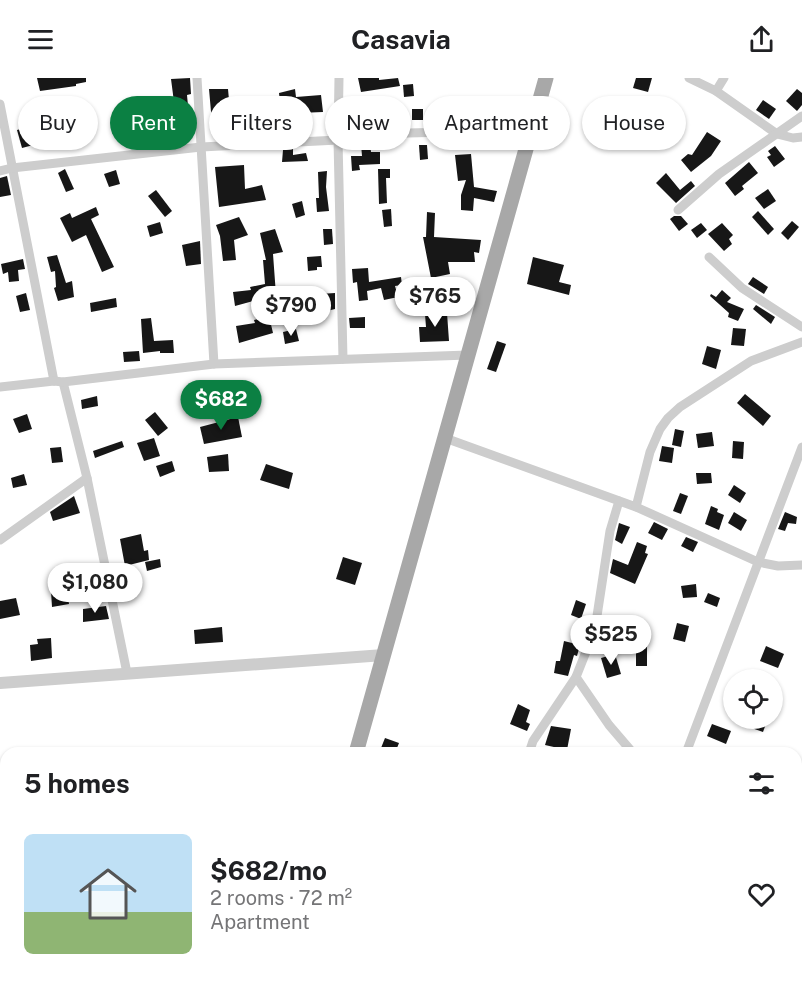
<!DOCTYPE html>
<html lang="en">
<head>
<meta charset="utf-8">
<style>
	body { margin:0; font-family:"Public Sans",sans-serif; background:#f2f2f2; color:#202124; height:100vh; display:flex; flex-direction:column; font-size:22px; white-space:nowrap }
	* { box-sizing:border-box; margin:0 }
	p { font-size:20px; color:#757577 }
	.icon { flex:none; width:33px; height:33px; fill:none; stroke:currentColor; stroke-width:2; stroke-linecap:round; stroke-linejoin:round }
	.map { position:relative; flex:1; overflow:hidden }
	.drawer { position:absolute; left:0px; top:669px; width:802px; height:234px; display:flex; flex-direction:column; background:#fff; border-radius:18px 18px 0 0; box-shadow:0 2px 4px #0004 }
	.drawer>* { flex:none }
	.banner { position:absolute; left:18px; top:18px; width:766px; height:54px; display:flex; gap:12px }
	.controls { position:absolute; left:723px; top:591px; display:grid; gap:12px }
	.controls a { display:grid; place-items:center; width:60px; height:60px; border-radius:50%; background:#fff; box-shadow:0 2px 4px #0004; font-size:30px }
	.price { position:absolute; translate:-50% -51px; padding:0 14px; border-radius:21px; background:#fff; color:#222; font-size:20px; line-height:39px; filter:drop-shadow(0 2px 3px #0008) }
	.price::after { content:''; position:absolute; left:50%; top:36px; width:18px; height:14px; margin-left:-9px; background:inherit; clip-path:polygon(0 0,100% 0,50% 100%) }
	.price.current { background:#0b8043; color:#fff }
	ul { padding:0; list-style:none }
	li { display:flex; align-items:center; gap:18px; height:150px; padding:0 24px }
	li+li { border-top:2px solid #e0e0e0 }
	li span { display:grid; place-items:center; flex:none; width:168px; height:120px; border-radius:9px; color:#555 }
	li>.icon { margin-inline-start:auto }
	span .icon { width:72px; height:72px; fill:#fffc; stroke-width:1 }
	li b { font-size:26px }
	h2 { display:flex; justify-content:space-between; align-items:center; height:72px; padding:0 24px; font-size:26px }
	.chip { padding:0 21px; border-radius:27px; background:#fff; box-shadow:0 2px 4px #0004; font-size:21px; line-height:54px }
	.chip.current { background:#0b8043; color:#fff }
	header { display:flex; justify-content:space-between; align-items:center; height:78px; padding:0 24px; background:#fff; font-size:27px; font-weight:700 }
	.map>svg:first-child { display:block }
	.building { fill:#171717 }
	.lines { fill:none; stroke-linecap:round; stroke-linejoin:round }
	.minor { stroke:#cdcdcd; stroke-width:9 }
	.tertiary { stroke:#cdcdcd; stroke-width:12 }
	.primary { stroke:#a8a8a8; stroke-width:15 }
</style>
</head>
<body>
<header><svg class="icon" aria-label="menu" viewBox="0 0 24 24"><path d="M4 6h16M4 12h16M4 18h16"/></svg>Casavia<svg class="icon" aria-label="share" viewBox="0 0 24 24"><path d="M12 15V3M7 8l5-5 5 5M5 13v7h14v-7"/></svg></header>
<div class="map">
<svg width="802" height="903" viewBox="0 0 802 903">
	<rect width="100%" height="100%" fill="#fff"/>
	<g class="building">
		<path d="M37 0H86V4L76 6V8L40 13Z"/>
		<path d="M190 0 191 16 187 17 189 39 169 40 168 24H174L171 1Z"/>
		<path d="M358 0H379V2L398 0 400 8 361 14Z"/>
		<path d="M636 0H652L648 14 633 10Z"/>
		<path d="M413 6 414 18 404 19 403 7Z"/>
		<path d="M209 11H228L229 22 220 23 222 43 212 45Z"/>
		<path d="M295 11 296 19 321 17 323 34 299 35V41L282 44 279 15Z"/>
		<path d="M797 11 802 15V27L797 33 786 23Z"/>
		<path d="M763 22 776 31 769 41 756 32Z"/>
		<rect x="412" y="31" width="11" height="11"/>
		<path d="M229 44 230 54 218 56 216 47Z"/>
		<path d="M32 48 37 66 22 70 17 52Z"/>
		<path d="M64 54 67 68 58 69 55 55Z"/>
		<path d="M707 54 721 63 711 78 691 94 681 82 688 76 692 77Z"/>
		<path d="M361 66H370L371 74H380V86L359 87 360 92 352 93 351 78H362Z"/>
		<path d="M419 67H427L428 81 420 82Z"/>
		<path d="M775 68 785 81 774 89 767 79 771 77 768 73Z"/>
		<path d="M293 71V77L306 75 308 83 282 84 283 72Z"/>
		<path d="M471 76 474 109 497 113 494 124 474 120 473 133 461 132V117L466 102 458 103 455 77Z"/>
		<path d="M749 84 758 95 742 108 744 111 735 118 725 105Z"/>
		<path d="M244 87 245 111 262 107 266 122 219 129 215 89Z"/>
		<path d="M65 91 74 111 66 114 58 95Z"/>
		<path d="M378 91H390V100H386L387 125 379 126Z"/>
		<path d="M116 92 120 106 109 109 104 96Z"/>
		<path d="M327 93 326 109 329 133 317 134 316 120H319L318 94Z"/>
		<path d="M666 95 680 112 691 103 695 108 676 125 656 105Z"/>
		<path d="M7 98 11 117 0 119V100Z"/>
		<path d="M768 111 776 123 764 131 755 120Z"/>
		<path d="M156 112 172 133 165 139 148 118Z"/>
		<path d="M302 123 305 137 296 140 292 126Z"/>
		<path d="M96 129 99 137 91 141 114 189 102 194 86 157 72 164 60 140 70 135 72 140Z"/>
		<path d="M391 131 392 148 384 149 382 132Z"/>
		<path d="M758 133 774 151 768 157 752 139Z"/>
		<path d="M427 134 435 135 434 159 481 162 479 175 474 174 475 184H448L450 196 431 200 423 159H426Z"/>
		<path d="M674 138H681L688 146 679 153 670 141Z"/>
		<path d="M239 139 248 157 234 162 236 182 223 183 220 158 216 147Z"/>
		<path d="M792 143 799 149 788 162 781 155Z"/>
		<path d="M160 144 163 155 150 159 147 148Z"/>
		<path d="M701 145 707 152 697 160 691 152Z"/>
		<path d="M722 145 733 157 729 161 732 166 724 173 708 156Z"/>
		<path d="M275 151 283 174 273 176 276 217 235 228 233 214 251 212 250 209 265 206 263 182H266L260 155Z"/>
		<path d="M323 151H332L333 166 324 167Z"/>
		<path d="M200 163 201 186 186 188 182 167Z"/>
		<path d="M57 177 66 205 72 203 74 219 58 223 54 210 56 209 55 193 51 194 47 179Z"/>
		<path d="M321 178 322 189H317V192L308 193 307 179Z"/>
		<path d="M533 179 564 187 559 204 571 207 569 217 527 206Z"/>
		<path d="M23 181 25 191 18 192 19 203 9 204 8 194 3 196 1 186Z"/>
		<path d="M368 190 369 204 401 199 402 207 395 208 398 219 384 222 381 210 367 213 368 222 359 223 357 204 353 205 352 191Z"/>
		<path d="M753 199 768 209 764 216 748 206Z"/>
		<path d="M722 212 731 220 727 224 744 231 738 243 728 239 729 235 710 218 711 216 716 219Z"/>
		<path d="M26 215 30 232 20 234 16 218Z"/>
		<path d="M335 215V231L327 233 326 227H322L320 216Z"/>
		<path d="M116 220 117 229 91 234 90 225Z"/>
		<path d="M756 227 775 239 771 246 753 231Z"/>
		<path d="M447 235 449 263 420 264 419 249H426L425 236Z"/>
		<path d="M269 238 273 255 239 265 236 248 255 245 254 242Z"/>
		<path d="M365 239V250H350L349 240Z"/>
		<path d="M151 240 154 263 173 262 174 275H160V273L143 275 141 241Z"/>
		<path d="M733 250 746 251 744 268 731 267Z"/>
		<path d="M296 251 299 263 285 266 283 254Z"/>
		<path d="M497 263 506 266 496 294 487 291Z"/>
		<path d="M707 268 721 272 716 291 702 286Z"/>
		<path d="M139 273 140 283 124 284 123 274Z"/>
		<path d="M745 316 771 338 763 348 737 325Z"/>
		<path d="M97 318 98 328 82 331 81 322Z"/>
		<path d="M155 334 168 350 158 358 145 342Z"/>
		<path d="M27 336 32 351 19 355 13 341Z"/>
		<path d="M238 339 242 359 204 366 200 349Z"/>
		<path d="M675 351 684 353 681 369 672 367Z"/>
		<path d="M712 354 714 368 698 370 696 356Z"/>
		<path d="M154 360 160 378 144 383 137 365Z"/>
		<path d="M122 363 124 369 95 380 93 373Z"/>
		<path d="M733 363 744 364 743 381 732 380Z"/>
		<path d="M662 368 674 370 672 385 659 383Z"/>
		<path d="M61 369 63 384 52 385 50 370Z"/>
		<path d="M228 376 229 393 209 394 207 379Z"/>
		<path d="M172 383 175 393 160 399 156 388Z"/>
		<path d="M266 386 293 395 289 411 260 402Z"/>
		<path d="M696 395H711L712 405 697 406Z"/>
		<path d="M24 396 27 407 13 410 11 400Z"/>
		<path d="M734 407 746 415 740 425 728 417Z"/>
		<path d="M680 415 688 418 681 436 673 433Z"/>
		<path d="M74 418 80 435 53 443 50 434Z"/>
		<path d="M711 428 718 431 717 434 724 437 719 452 705 446Z"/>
		<path d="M734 434 747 442 741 453 728 445Z"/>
		<path d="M785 434 797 439 796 446 788 445 785 453 778 451Z"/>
		<path d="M654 444 668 451 662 462 648 455Z"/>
		<path d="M619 445 630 449 622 466 615 462Z"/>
		<path d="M141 456 144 473 148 472 149 482 125 488 120 461Z"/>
		<path d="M686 459 698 464 693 474 681 468Z"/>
		<path d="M637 464 647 468 645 475 648 476 635 506 610 495 613 481 628 487Z"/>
		<path d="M343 479 362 485 355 507 336 501Z"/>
		<path d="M160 481 161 489 147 493 145 484Z"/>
		<path d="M82 488 84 498 71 499 70 491Z"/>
		<path d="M696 506 697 519 683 520 681 508Z"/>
		<path d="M66 509 69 526 52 529 51 513Z"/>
		<path d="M708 515 720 520 717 529 704 524Z"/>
		<path d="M16 520 20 537 0 541V523Z"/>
		<path d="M576 522 586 526 581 541 571 537Z"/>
		<path d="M106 528 109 541 83 544V531Z"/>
		<path d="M615 538 620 553 609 556 605 541Z"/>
		<path d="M677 545 689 548 685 564 673 561Z"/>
		<path d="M222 549 223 564 195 566 194 552Z"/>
		<path d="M51 560 52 580 31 583 30 567 38 566 37 561Z"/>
		<path d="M564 563 580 567 577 578 574 577 568 598 554 595 556 583H560Z"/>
		<path d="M766 568 784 576 778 590 760 583Z"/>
		<rect x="636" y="569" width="11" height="19"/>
		<path d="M615 576 621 596 607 600 601 580Z"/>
		<path d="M518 626 530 632 526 644 530 646 527 653 510 646Z"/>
		<path d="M748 640H768L763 654 746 648Z"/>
		<path d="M712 646 731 653 726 666 707 658Z"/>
		<path d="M551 648 571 651 567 672 545 667Z"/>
		<path d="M385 660 399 665 395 675 381 670Z"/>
	</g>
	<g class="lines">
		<g class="minor">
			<path d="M197 0 214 286"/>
			<path d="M339 0 338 62 343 281"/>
			<path d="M689 0 716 13 777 56 793 60 802 59"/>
			<path d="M716 13 724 0"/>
			<path d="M0 26 54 303"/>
			<path d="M0 93 12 90 201 69 338 62 408 55 531 52"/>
			<path d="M678 132 719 96 802 38"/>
			<path d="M709 179 742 210 802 249"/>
			<path d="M63 304 87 400 127 595"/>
			<path d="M0 309 54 303 63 304 214 286 468 277"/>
			<path d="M445 360 636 429 758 484 778 488 802 487"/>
			<path d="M636 429 650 374 660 351 668 340 680 329 751 283 802 264"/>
			<path d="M0 462 87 400"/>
			<path d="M576 599 609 647 633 675"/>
			<path d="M529 675 533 663 576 599 595 551 610 453 619 423"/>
			<path d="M686 675 802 369"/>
			<path d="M796 696 802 695"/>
			<path d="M796 799H802"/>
			<path d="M796 896 802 895"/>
			<path d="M608 903 611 897"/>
			<path d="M761 903 782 897"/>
		</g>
		<path class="tertiary" d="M0 605 384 577"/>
		<g class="primary">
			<path d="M356 675 546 0"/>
			<path d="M288 903 290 897"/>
		</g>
	</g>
</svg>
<div class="controls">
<a><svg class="icon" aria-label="locate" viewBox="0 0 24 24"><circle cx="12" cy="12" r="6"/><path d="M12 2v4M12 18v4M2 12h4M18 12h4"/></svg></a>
</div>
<b class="price" style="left:435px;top:250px">$765</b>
<b class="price" style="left:291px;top:259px">$790</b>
<b class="price current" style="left:221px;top:353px">$682</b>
<b class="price" style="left:95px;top:536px">$1,080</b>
<b class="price" style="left:611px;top:588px">$525</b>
<div class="banner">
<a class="chip">Buy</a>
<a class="chip current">Rent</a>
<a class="chip">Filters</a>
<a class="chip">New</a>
<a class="chip">Apartment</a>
<a class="chip">House</a>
</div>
<section class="drawer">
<h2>5 homes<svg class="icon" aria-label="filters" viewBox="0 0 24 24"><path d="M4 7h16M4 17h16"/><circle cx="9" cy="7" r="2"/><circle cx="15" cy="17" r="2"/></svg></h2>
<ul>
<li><span style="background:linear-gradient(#bfe0f5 65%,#8fb573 0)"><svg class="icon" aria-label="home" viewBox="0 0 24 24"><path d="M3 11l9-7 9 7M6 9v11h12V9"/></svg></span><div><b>$682/mo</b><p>2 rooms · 72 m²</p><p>Apartment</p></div><svg class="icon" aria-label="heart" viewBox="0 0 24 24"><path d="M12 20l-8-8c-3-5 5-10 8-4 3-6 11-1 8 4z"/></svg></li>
</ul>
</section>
</div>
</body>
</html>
